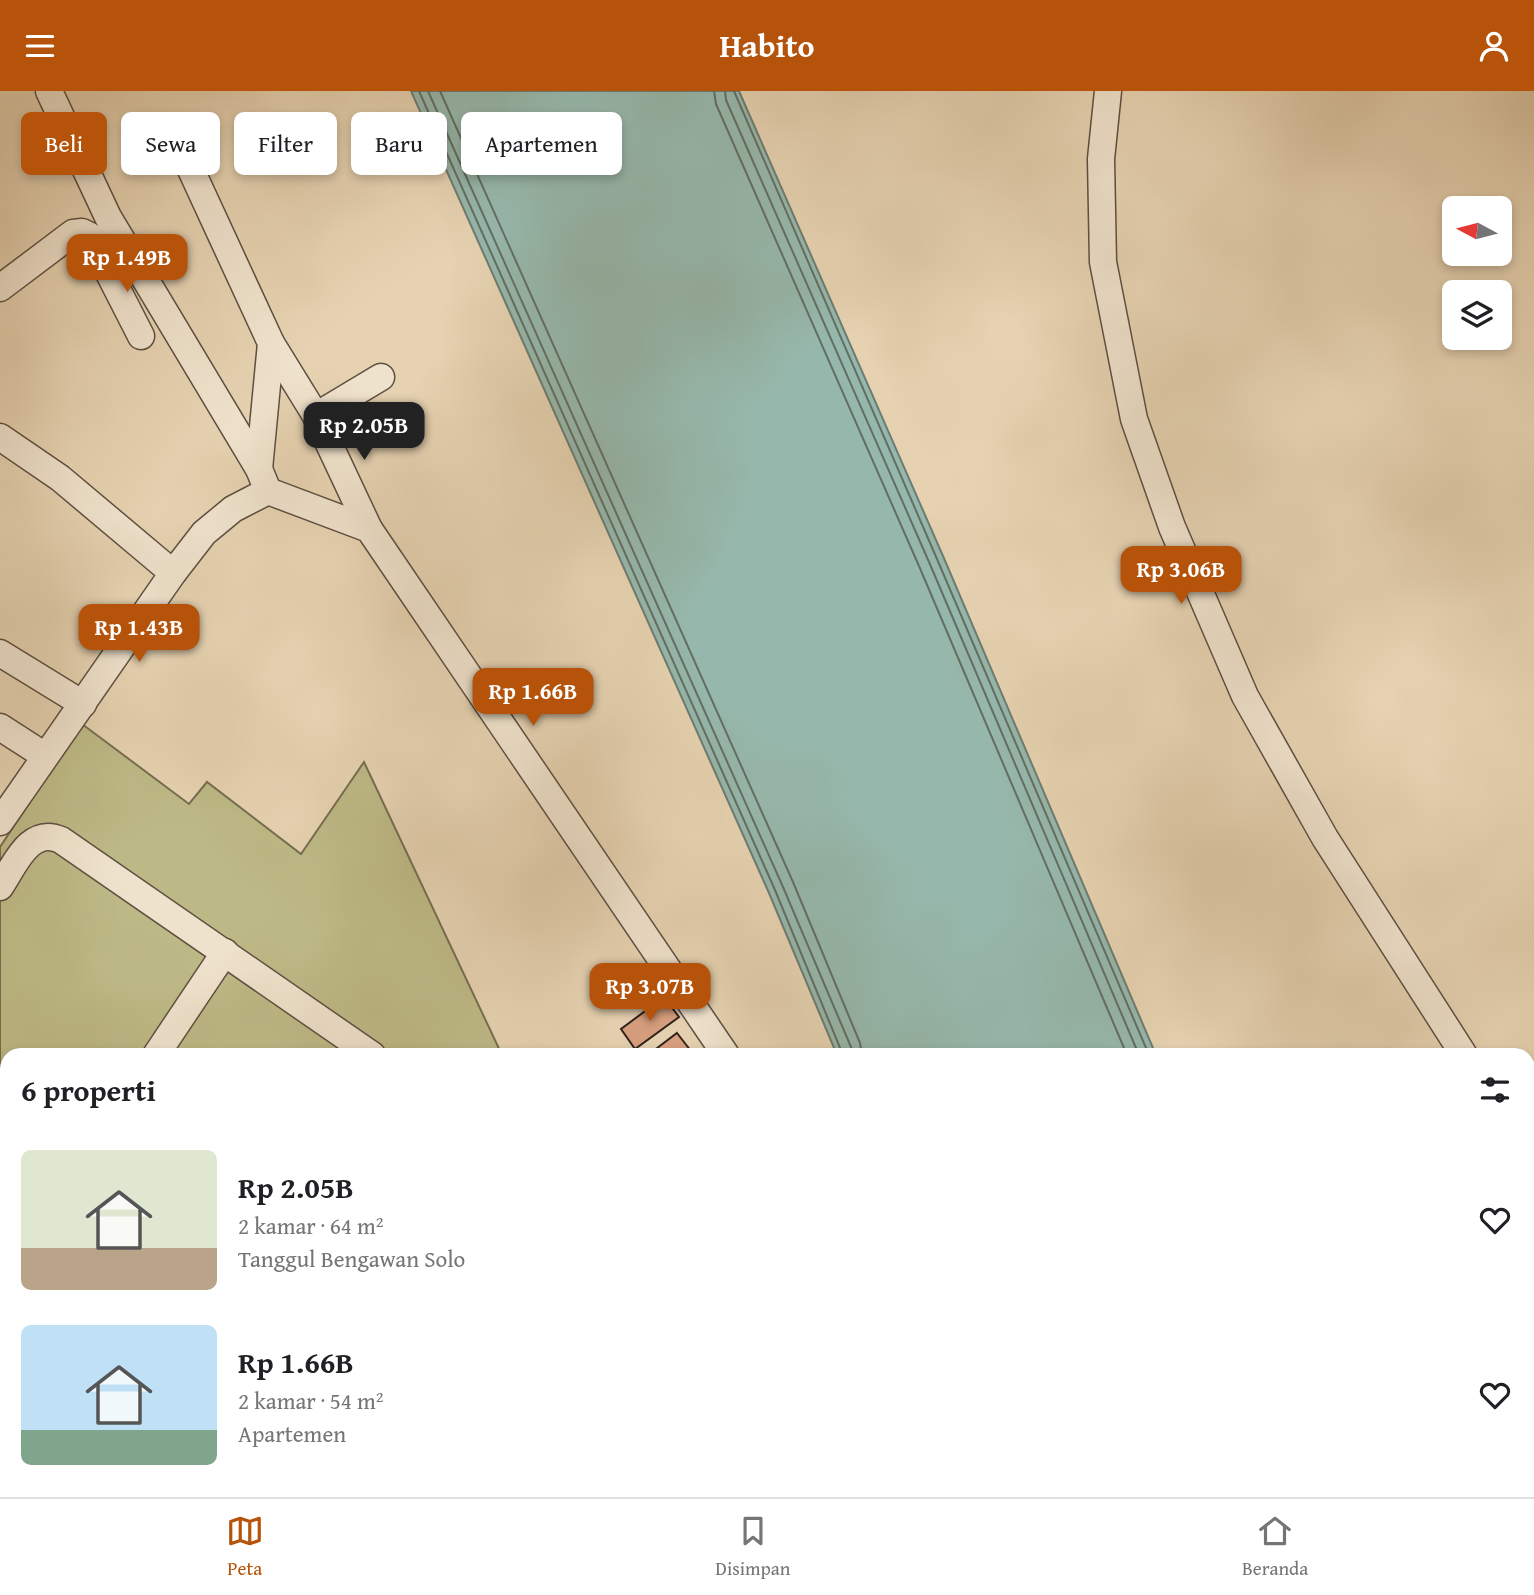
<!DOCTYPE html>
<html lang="id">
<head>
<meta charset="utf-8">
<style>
	body { margin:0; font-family:"Gentium Book Plus",serif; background:#f2f2f2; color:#202124; height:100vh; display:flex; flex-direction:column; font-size:26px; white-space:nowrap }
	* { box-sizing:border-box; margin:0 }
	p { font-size:23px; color:#757577 }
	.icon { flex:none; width:38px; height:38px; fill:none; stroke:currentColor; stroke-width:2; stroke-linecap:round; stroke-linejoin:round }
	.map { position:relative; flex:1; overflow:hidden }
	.details { position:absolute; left:0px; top:957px; width:1535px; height:450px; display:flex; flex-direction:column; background:#fff; border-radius:21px 21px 0 0; box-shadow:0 4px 10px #0003 }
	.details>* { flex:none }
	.guide { position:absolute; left:21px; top:21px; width:700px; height:63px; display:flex; gap:14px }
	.needle { width:46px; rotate:277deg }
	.buttons { position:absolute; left:1442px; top:105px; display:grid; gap:14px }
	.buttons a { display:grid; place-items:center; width:70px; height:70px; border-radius:10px; background:#fff; box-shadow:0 4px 10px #0003; font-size:35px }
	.price { position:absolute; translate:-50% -60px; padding:0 16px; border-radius:14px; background:#b45309; color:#fff; font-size:23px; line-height:46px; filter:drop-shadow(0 2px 4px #0008) }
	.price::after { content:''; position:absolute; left:50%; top:42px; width:21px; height:16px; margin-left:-10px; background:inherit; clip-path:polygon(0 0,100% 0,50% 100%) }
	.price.current { background:#222; color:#fff }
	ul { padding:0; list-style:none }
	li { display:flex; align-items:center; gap:21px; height:175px; padding:0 21px }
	li span { display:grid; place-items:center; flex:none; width:196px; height:140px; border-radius:10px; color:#555 }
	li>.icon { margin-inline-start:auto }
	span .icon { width:84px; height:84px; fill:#fffc; stroke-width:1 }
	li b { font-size:30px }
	h2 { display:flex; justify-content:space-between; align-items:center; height:84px; padding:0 21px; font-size:30px }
	.chip { padding:0 24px; border-radius:10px; background:#fff; box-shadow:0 4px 10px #0003; font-size:24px; line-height:63px }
	.chip.current { background:#b45309; color:#fff }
	header { display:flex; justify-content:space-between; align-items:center; height:91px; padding:0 21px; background:#b45309; color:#fff; font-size:32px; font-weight:700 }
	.tab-bar { display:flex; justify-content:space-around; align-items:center; height:98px; border-top:2px solid #e0e0e0; background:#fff; font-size:19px; color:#757577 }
	.tab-bar a { display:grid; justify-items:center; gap:4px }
	.tab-bar .current { color:#b45309 }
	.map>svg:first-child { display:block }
	.green { fill:#bdb986; stroke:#766e51; stroke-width:2 }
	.water { fill:#96b8ac; stroke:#6d7c72; stroke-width:2 }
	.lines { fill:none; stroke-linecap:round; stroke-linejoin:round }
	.shore { stroke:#626e64; stroke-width:2 }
	.building { fill:#d89f7f; stroke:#2f231c; stroke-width:2 }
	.minor-casing { stroke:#5d4f41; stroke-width:29 }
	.minor { stroke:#efe2cc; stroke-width:26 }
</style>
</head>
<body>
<header><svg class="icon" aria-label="menu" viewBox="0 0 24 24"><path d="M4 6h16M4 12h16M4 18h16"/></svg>Habito<svg class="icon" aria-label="person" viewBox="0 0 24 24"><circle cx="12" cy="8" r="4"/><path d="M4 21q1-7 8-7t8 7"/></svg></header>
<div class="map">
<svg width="1534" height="1406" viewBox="0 0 1534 1406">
	<rect width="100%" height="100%" fill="#e6d2b1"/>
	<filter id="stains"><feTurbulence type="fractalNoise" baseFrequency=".00286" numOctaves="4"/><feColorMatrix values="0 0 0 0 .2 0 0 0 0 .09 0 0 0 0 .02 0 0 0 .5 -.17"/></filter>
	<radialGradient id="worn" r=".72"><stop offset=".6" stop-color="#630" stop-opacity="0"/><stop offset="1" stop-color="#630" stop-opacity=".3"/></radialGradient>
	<path class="green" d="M82 633 189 713 207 691 301 763 364 671 502 964H7V1400H267L263 1406H0V756Z"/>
	<g class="water">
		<path d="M411 0H739L943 465 1156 964H837L769 802Z"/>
		<path d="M1034 1400H1349L1352 1406H1037Z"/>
	</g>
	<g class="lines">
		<g class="shore">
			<path d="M419 0 775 799 843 964"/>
			<path d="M428 0 783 796 851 956 852 964"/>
			<path d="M440 0 793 791 860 952 862 964"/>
			<path d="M714 0 716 13 919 475 1127 964"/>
			<path d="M725 0 726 9 929 471 1139 964"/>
			<path d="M734 0 937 468 1149 964"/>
		</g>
	</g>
	<g class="building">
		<path d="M664 906 679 926 635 958 621 938Z"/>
		<path d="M677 942 694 964H648Z"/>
		<path d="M0 1297 7 1302V1355L0 1350Z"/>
		<path d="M293 1400H319L316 1406H291Z"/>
		<path d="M335 1400H393L389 1406H343Z"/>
		<path d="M467 1400H527L523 1406H476Z"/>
		<path d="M638 1400H667L662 1406H645Z"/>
		<path d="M905 1400H913L922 1406H901Z"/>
		<path d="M913 1400H954L950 1406H922Z"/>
	</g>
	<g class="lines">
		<g class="minor-casing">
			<g id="minor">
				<path d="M49 0 108 126 259 378 268 400"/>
				<path d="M1108 0 1101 68 1103 171 1134 328 1172 436 1245 605 1325 747 1464 964"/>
				<path d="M181 57 271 252 259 378"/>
				<path d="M0 197 73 142 82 141 90 145 141 245"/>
				<path d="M271 252 316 325 381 286"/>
				<path d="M316 325 369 438"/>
				<path d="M0 346 60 387 173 482"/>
				<path d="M0 562 83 613"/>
				<path d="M0 636 45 665"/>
				<path d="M0 731 173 482 204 442 233 418 268 400 369 438 726 964"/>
				<path d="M0 796C15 774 29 735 61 749L372 964"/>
				<path d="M156 964 225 861"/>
				<path d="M1528 1048 1534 1055"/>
				<path d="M0 1196 7 1185"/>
				<path d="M1528 1286H1534"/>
				<path d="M613 1400 620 1406"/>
				<path d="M111 1406 115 1400"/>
				<path d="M576 1406 579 1400"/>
			</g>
		</g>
		<use href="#minor" class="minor"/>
	</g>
	<rect width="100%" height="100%" filter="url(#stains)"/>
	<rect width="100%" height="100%" fill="url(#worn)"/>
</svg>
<div class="buttons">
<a><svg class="needle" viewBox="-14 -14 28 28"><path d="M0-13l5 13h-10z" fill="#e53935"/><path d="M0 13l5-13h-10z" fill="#757577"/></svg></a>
<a><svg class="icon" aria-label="layers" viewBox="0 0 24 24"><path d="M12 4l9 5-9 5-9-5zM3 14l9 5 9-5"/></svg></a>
</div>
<b class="price" style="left:127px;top:203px">Rp 1.49B</b>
<b class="price current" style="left:364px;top:371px">Rp 2.05B</b>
<b class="price" style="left:1181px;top:515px">Rp 3.06B</b>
<b class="price" style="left:139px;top:573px">Rp 1.43B</b>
<b class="price" style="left:533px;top:637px">Rp 1.66B</b>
<b class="price" style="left:650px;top:932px">Rp 3.07B</b>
<div class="guide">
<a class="chip current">Beli</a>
<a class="chip">Sewa</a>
<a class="chip">Filter</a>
<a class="chip">Baru</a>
<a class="chip">Apartemen</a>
</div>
<section class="details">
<h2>6 properti<svg class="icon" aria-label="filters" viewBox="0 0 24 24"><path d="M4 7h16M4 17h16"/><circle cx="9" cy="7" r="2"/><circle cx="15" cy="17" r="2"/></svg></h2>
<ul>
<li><span style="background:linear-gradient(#dfe7d0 70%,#b9a48a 0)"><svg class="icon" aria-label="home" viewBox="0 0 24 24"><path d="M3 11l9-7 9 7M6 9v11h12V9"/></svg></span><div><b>Rp 2.05B</b><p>2 kamar · 64 m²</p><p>Tanggul Bengawan Solo</p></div><svg class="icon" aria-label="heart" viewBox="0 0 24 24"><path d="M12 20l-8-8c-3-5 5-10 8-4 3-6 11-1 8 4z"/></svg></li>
<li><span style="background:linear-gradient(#bfe0f5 75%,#7fa58c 0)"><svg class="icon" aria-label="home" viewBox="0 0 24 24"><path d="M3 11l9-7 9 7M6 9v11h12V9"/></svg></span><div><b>Rp 1.66B</b><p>2 kamar · 54 m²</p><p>Apartemen</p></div><svg class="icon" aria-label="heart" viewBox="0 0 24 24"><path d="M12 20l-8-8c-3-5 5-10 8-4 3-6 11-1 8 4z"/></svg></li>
</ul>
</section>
</div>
<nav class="tab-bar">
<a class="current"><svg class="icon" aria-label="map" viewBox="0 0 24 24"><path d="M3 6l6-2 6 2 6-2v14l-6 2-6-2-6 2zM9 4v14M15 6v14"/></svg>Peta</a>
<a><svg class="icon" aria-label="saved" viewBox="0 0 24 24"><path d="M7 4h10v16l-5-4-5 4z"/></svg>Disimpan</a>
<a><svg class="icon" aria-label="home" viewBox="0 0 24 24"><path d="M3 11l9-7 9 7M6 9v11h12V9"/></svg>Beranda</a>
</nav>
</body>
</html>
